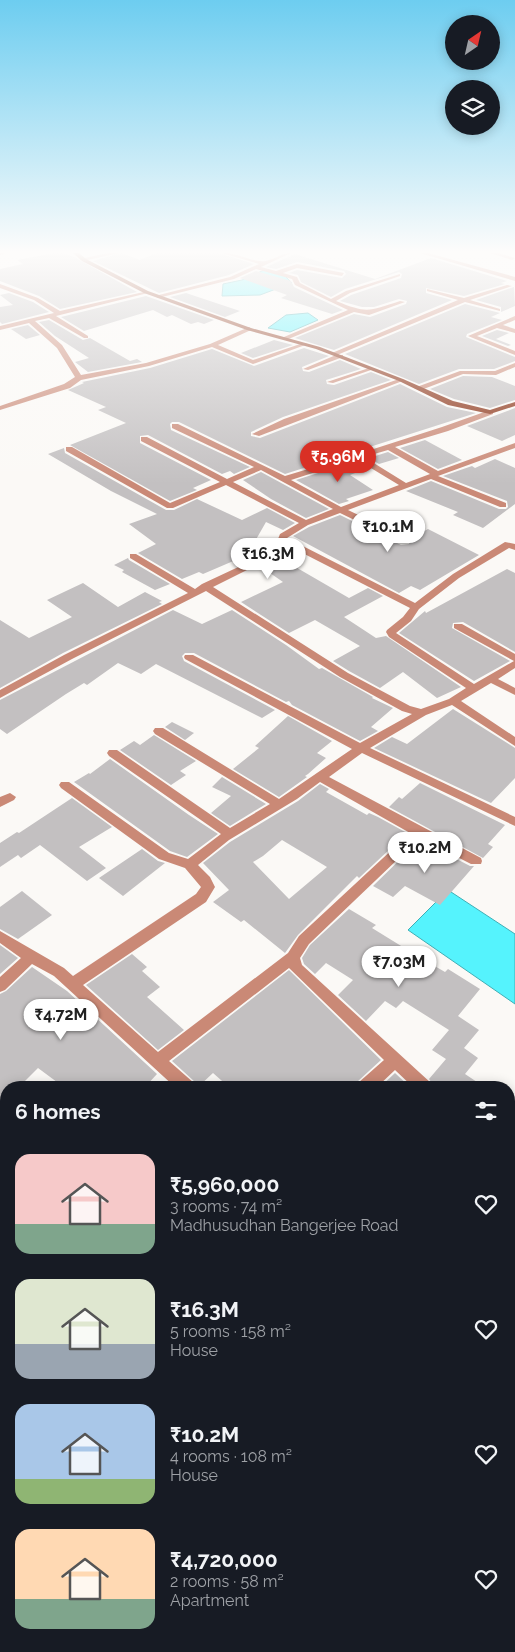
<!DOCTYPE html>
<html lang="en">
<head>
<meta charset="utf-8">
<style>
	body { margin:0; font-family:Raleway,sans-serif; background:#242831; color:#f1f3f6; height:100vh; display:flex; flex-direction:column; font-size:19px; white-space:nowrap }
	* { box-sizing:border-box; margin:0 }
	p { font-size:16px; color:#9ea1a6 }
	.icon { flex:none; width:28px; height:28px; fill:none; stroke:currentColor; stroke-width:2; stroke-linecap:round; stroke-linejoin:round }
	.map { position:relative; flex:1; overflow:hidden }
	.sheet { position:absolute; left:0px; top:1081px; width:515px; height:571px; display:flex; flex-direction:column; background:#171b24; border-radius:20px 20px 0 0; box-shadow:0 2px 12px #0003 }
	.sheet>* { flex:none }
	.needle { width:32px; rotate:34deg }
	.tools { position:absolute; left:445px; top:15px; display:grid; gap:10px }
	.tools a { display:grid; place-items:center; width:55px; height:55px; border-radius:50%; background:#171b24; box-shadow:0 2px 12px #0003; font-size:25px }
	.price { position:absolute; translate:-50% -42px; padding:0 11px; border-radius:18px; background:#fff; color:#222; font-size:16px; line-height:32px; filter:drop-shadow(0 1px 2px #0008) }
	.price::after { content:''; position:absolute; left:50%; top:30px; width:15px; height:11px; margin-left:-8px; background:inherit; clip-path:polygon(0 0,100% 0,50% 100%) }
	.price.on { background:#d93025; color:#fff }
	ul { padding:0; list-style:none }
	li { display:flex; align-items:center; gap:15px; height:125px; padding:0 15px }
	li span { display:grid; place-items:center; flex:none; width:140px; height:100px; border-radius:15px; color:#555 }
	li>.icon { margin-inline-start:auto }
	span .icon { width:60px; height:60px; fill:#fffc; stroke-width:1 }
	li b { font-size:21px }
	h2 { display:flex; justify-content:space-between; align-items:center; height:60px; padding:0 15px; font-size:21px }
	.map>svg:first-child { display:block }
	.water { fill:#55f3fd; stroke:#3faeb5 }
	.building { fill:#c3c0c1; fill-rule:evenodd }
	.lines { fill:none; stroke-linecap:round; stroke-linejoin:round }
	.minor { fill:#ca8976; fill-rule:evenodd }
	.major { fill:#892f12; fill-rule:evenodd }
</style>
</head>
<body>
<div class="map">
<svg width="515" height="1652" viewBox="0 0 515 1652">
	<rect width="100%" height="100%" fill="#fbf9f6"/>
	<g class="water">
		<path d="M264 270 283 274 292 283 260 295 222 296 223 284 242 280Z"/>
		<path d="M308 313 318 320 290 332 268 328 286 315Z"/>
		<path d="M448 890 515 934V1004L408 930Z"/>
	</g>
	<g class="building">
		<path d="M55 253H64L76 258 137 292 60 309 39 296 0 281V269L23 264 17 260Z"/>
		<path d="M121 253 140 260 156 253H219L254 264 229 275 159 293 93 261Z"/>
		<path d="M295 254 375 279 431 258 507 281 501 283 505 284 464 296 426 288V293L452 300 334 350 295 338 354 314 370 317 406 304 407 301 399 299 374 307H362L340 301 351 295 401 278 402 274 399 272 345 289 331 297 301 282 298 275 289 273 297 270 342 278 346 274 344 271 297 262 276 269 266 267Z"/>
		<path d="M256 271 291 281 294 287 343 310 332 314 281 298 287 295 240 278Z"/>
		<path d="M514 287 515 306 501 312V307L476 300Z"/>
		<path d="M9 293 33 302 49 312 2 324 0 322V307L13 305 0 295Z"/>
		<path d="M186 293 240 311 225 317 170 297Z"/>
		<path d="M146 296 214 320 204 324 198 322 191 324 172 315 167 317 153 310 84 331 61 317Z"/>
		<path d="M465 304 500 313 491 317 502 320 467 334 466 337 515 357V361L494 369H459L419 384 345 354Z"/>
		<path d="M49 320 83 340 90 338 130 361 137 359 142 362 88 372 75 362 89 358 55 336 39 322Z"/>
		<path d="M28 325 40 335 26 339 11 329Z"/>
		<path d="M497 330 509 333 496 339 511 345 508 346 482 336Z"/>
		<path d="M274 340 293 345 253 358 241 353Z"/>
		<path d="M304 348 329 356 302 367 303 371 309 372 340 360 361 369 326 380 327 384 334 385 371 372 391 380 283 417 251 432V436L260 438 400 384 447 407 476 413 285 474 179 422H172L170 424 171 430 250 467 234 474 230 471 222 474 148 435 140 436V443L211 480 193 488 197 490 170 501 70 445 126 423 98 410 106 407 68 390 84 383 82 382 150 368 212 349 254 366Z"/>
		<path d="M463 376 492 377 515 386V400L490 408 454 399 430 389Z"/>
		<path d="M515 408V435L502 441 467 426Z"/>
		<path d="M425 440 462 460 438 469 400 448Z"/>
		<path d="M64 448 65 453 166 510H174L197 499 242 520 267 508 295 523 283 530 266 522 254 543 349 598 368 588 383 596 344 617 376 638 386 636 461 687 437 698 403 672 380 688 349 671 333 661 360 646 315 620 289 633 241 602 283 582 257 564 256 561 245 556 203 574 199 572 182 579 138 553 156 544 129 524 157 514 111 491 48 454Z"/>
		<path d="M388 452 399 458 379 464 369 458Z"/>
		<path d="M495 459 515 468V504L483 528 453 515 458 512 406 491 431 481 499 509H506L508 507 507 501 443 476 472 466 475 468Z"/>
		<path d="M356 461 368 468 350 475 373 490 346 499 349 501 339 504 296 480Z"/>
		<path d="M261 472 329 509 306 518 271 499 243 480Z"/>
		<path d="M340 515 401 545 409 544 410 539 428 529 479 555 420 590 411 586 399 593 293 536 309 527Z"/>
		<path d="M128 558 129 560 170 584 155 590 122 572 124 570 114 565Z"/>
		<path d="M507 569 515 573V652L463 622 453 623 452 628 510 661 474 681 399 633 425 611 426 613Z"/>
		<path d="M83 583 118 607 145 592 162 601 159 602 162 604 63 653 0 688V620L29 638 72 617 47 600Z"/>
		<path d="M173 610 202 624 232 610 286 645 319 669 322 668 373 697 372 698 393 708 371 727 378 731 360 741 292 705 289 701 286 702 194 653H185L182 656 184 661 275 710 262 718 156 664 141 674 118 663 87 685 84 683 66 694 7 734 0 729V700Z"/>
		<path d="M453 709 515 748V778L491 803 374 748 392 737 407 744Z"/>
		<path d="M288 716 332 741 317 753 326 758 308 774 305 776 307 777 279 797 233 769 259 748 255 746Z"/>
		<path d="M172 722 194 733 185 740 165 727Z"/>
		<path d="M154 735 196 761 180 771 186 775 171 785 120 750 134 741 140 745Z"/>
		<path d="M110 759 189 815 218 834 187 857 170 851 74 782 89 773 90 774Z"/>
		<path d="M222 777 266 804 230 826 211 813 231 796 212 787Z"/>
		<path d="M420 783 505 825 488 844 493 847 483 858 389 807 399 797 402 799Z"/>
		<path d="M320 784 329 789 326 792 367 815 369 813 378 817 407 833 359 878 357 876 298 935 285 953 244 920 241 922 213 902 229 890 203 863 230 842 298 801ZM282 840 327 867 289 899 253 862 263 856Z"/>
		<path d="M72 798 112 827 79 847 106 868 87 881 40 845 21 858 18 855 0 867V843L17 832 19 833Z"/>
		<path d="M420 840 470 866H474L440 905 405 886 393 897 373 886Z"/>
		<path d="M142 849 158 861 165 863 123 896 99 878Z"/>
		<path d="M22 891 52 915 18 939 0 929V907Z"/>
		<path d="M349 909 376 925 372 928 419 957 445 972 448 969 480 989 458 1016 479 1030 464 1048 478 1058 465 1074 486 1088 434 1086 429 1079 446 1059 432 1050 449 1030 403 1001 396 1008 385 1001 366 1021 338 995 353 980 326 963 315 974 304 964 302 958 310 945Z"/>
		<path d="M0 945 18 958 0 974Z"/>
		<path d="M132 954 147 967 142 971 160 987 147 997 184 1030 158 1050 86 985Z"/>
		<path d="M32 967 67 991 157 1074 144 1088H65L38 1068 18 1088H6V1098L0 1104V994L6 991Z"/>
		<path d="M289 970 381 1060 357 1082 354 1088H230L213 1073 198 1087 195 1082 172 1061Z"/>
		<path d="M395 1073 411 1088H379Z"/>
	</g>
	<g class="lines">
		<g class="minor">
			<path d="M0 253H6L0 255Z"/>
			<path d="M108 253H119L83 261 80 259Z"/>
			<path d="M222 253C236 252 254 263 265 261 274 260 281 253 291 253L261 267 276 271 297 264 344 273 342 276 297 268 283 273 297 277 300 283 331 299 346 291 400 274V276L350 293 336 301C368 314 369 311 400 301L405 302 369 315 354 312 286 340 283 338 284 337 348 310 295 285 292 279 256 269 234 279 158 298 155 296 230 277 259 264Z"/>
			<path d="M420 253H428L515 277V281Z"/>
			<path d="M490 253H498L515 258 512 260Z"/>
			<path d="M0 284 38 298 60 311 148 291V293L56 316 88 336V338H84L49 318 35 321 62 345 81 375 146 363 210 344 249 327 252 329 251 330 218 345 253 360 303 343 308 344 253 364 212 347 149 366 81 380 70 388 0 410V406L64 384 75 377 57 348 29 323 0 330V326L54 313 34 300 0 288Z"/>
			<path d="M507 285 512 286 470 300 500 309V311L465 302 337 355H343V357L308 370 303 369 336 355H332V353L458 300 427 291V289L464 298Z"/>
			<path d="M515 316V320L503 325 515 329V333L497 328 477 336 515 351V355L468 336Z"/>
			<path d="M515 363V367L496 375 463 374 421 390 414 388 460 371H495Z"/>
			<path d="M369 368 374 369 333 383 327 382Z"/>
			<path d="M399 379 405 380 259 436 252 434 284 419Z"/>
			<path d="M490 410H493V414L448 431 395 447 438 471 515 443V448L438 476 506 503V507H500L431 479 348 510 408 539V543H402L340 513 308 525 287 538 415 603 453 574 505 542 515 544V550L509 548 459 578 419 609 411 621 396 633 474 684 514 661 454 628V624H462L515 654V668L498 679 515 688V695L491 683 461 701 515 737V746L452 705 426 715 370 748 515 817V826L362 753 329 777 481 858 482 861 481 864H471L420 838 309 944 300 958 302 965 431 1083 433 1088H414L395 1070 376 1088H356L358 1083 384 1060 289 968 169 1061 194 1083 196 1088H176L54 976 32 964 5 990 0 992V977L21 958 0 943V931L64 968 73 976 196 894 201 887 185 868 159 859 61 788 59 785 61 782H69L169 853 188 859 221 834 109 756 107 753 109 750H117L230 828 270 804 155 734 153 731 155 728H163L279 799 352 749 185 659 184 657 185 655H193L360 743 412 714 402 711 340 677 206 591 72 659 0 698V690L64 655 188 593 130 558V554H136L195 589 202 584 249 562H255V566L213 587 348 673 410 706 421 709 449 699 466 688 389 637 386 632 387 630 403 617 410 608 279 541 278 539 280 534 299 523 226 485 173 508H167L66 451V447H72L170 503 220 482 141 441V437H147L227 479 254 467 172 428V424H178L285 476 351 456 352 453 358 454 442 427ZM388 450 430 474 406 483 364 457ZM356 459 399 485 341 507 291 480ZM261 470 333 509 306 520 233 482ZM320 782 410 833 299 936 288 953 158 1052 83 985 206 902 215 887 210 877 198 865 229 840 297 799Z"/>
			<path d="M10 793 16 797 14 800 0 807V797Z"/>
			<path d="M509 1159 515 1162V1181L509 1178Z"/>
			<path d="M515 1332V1356L509 1358V1334Z"/>
			<path d="M509 1392 515 1395V1455L512 1456 509 1455Z"/>
			<path d="M6 1515V1542L0 1545V1518Z"/>
			<path d="M357 1646H381L379 1652H355Z"/>
		</g>
		<path class="major" d="M73 253H79L86 259 148 291 251 328 320 347 403 379 453 401 490 410 515 402V406L490 414 448 405 399 381 316 349 247 330 144 293 82 261Z"/>
	</g>
	<linearGradient id="sky" x2="0" y2="1"><stop stop-color="#6dcdf0"/><stop offset="0.52" stop-color="#fdfcfb"/><stop offset="1" stop-color="#fdfcfb" stop-opacity="0"/></linearGradient>
	<rect width="515" height="484" fill="url(#sky)"/>
</svg>
<div class="tools">
<a><svg class="needle" viewBox="-14 -14 28 28"><path d="M0-13l5 13h-10z" fill="#e53935"/><path d="M0 13l5-13h-10z" fill="#9ea1a6"/></svg></a>
<a><svg class="icon" aria-label="layers" viewBox="0 0 24 24"><path d="M12 4l9 5-9 5-9-5zM3 14l9 5 9-5"/></svg></a>
</div>
<b class="price on" style="left:338px;top:483px">₹5.96M</b>
<b class="price" style="left:388px;top:553px">₹10.1M</b>
<b class="price" style="left:268px;top:580px">₹16.3M</b>
<b class="price" style="left:425px;top:874px">₹10.2M</b>
<b class="price" style="left:399px;top:988px">₹7.03M</b>
<b class="price" style="left:61px;top:1041px">₹4.72M</b>
<section class="sheet">
<h2>6 homes<svg class="icon" aria-label="filters" viewBox="0 0 24 24"><path d="M4 7h16M4 17h16"/><circle cx="9" cy="7" r="2"/><circle cx="15" cy="17" r="2"/></svg></h2>
<ul>
<li><span style="background:linear-gradient(#f6c9c9 70%,#7fa58c 0)"><svg class="icon" aria-label="home" viewBox="0 0 24 24"><path d="M3 11l9-7 9 7M6 9v11h12V9"/></svg></span><div><b>₹5,960,000</b><p>3 rooms · 74 m²</p><p>Madhusudhan Bangerjee Road</p></div><svg class="icon" aria-label="heart" viewBox="0 0 24 24"><path d="M12 20l-8-8c-3-5 5-10 8-4 3-6 11-1 8 4z"/></svg></li>
<li><span style="background:linear-gradient(#dfe7d0 65%,#9aa5b1 0)"><svg class="icon" aria-label="home" viewBox="0 0 24 24"><path d="M3 11l9-7 9 7M6 9v11h12V9"/></svg></span><div><b>₹16.3M</b><p>5 rooms · 158 m²</p><p>House</p></div><svg class="icon" aria-label="heart" viewBox="0 0 24 24"><path d="M12 20l-8-8c-3-5 5-10 8-4 3-6 11-1 8 4z"/></svg></li>
<li><span style="background:linear-gradient(#a9c7e8 75%,#8fb573 0)"><svg class="icon" aria-label="home" viewBox="0 0 24 24"><path d="M3 11l9-7 9 7M6 9v11h12V9"/></svg></span><div><b>₹10.2M</b><p>4 rooms · 108 m²</p><p>House</p></div><svg class="icon" aria-label="heart" viewBox="0 0 24 24"><path d="M12 20l-8-8c-3-5 5-10 8-4 3-6 11-1 8 4z"/></svg></li>
<li><span style="background:linear-gradient(#ffd9b3 70%,#7fa58c 0)"><svg class="icon" aria-label="home" viewBox="0 0 24 24"><path d="M3 11l9-7 9 7M6 9v11h12V9"/></svg></span><div><b>₹4,720,000</b><p>2 rooms · 58 m²</p><p>Apartment</p></div><svg class="icon" aria-label="heart" viewBox="0 0 24 24"><path d="M12 20l-8-8c-3-5 5-10 8-4 3-6 11-1 8 4z"/></svg></li>
</ul>
</section>
</div>
</body>
</html>
